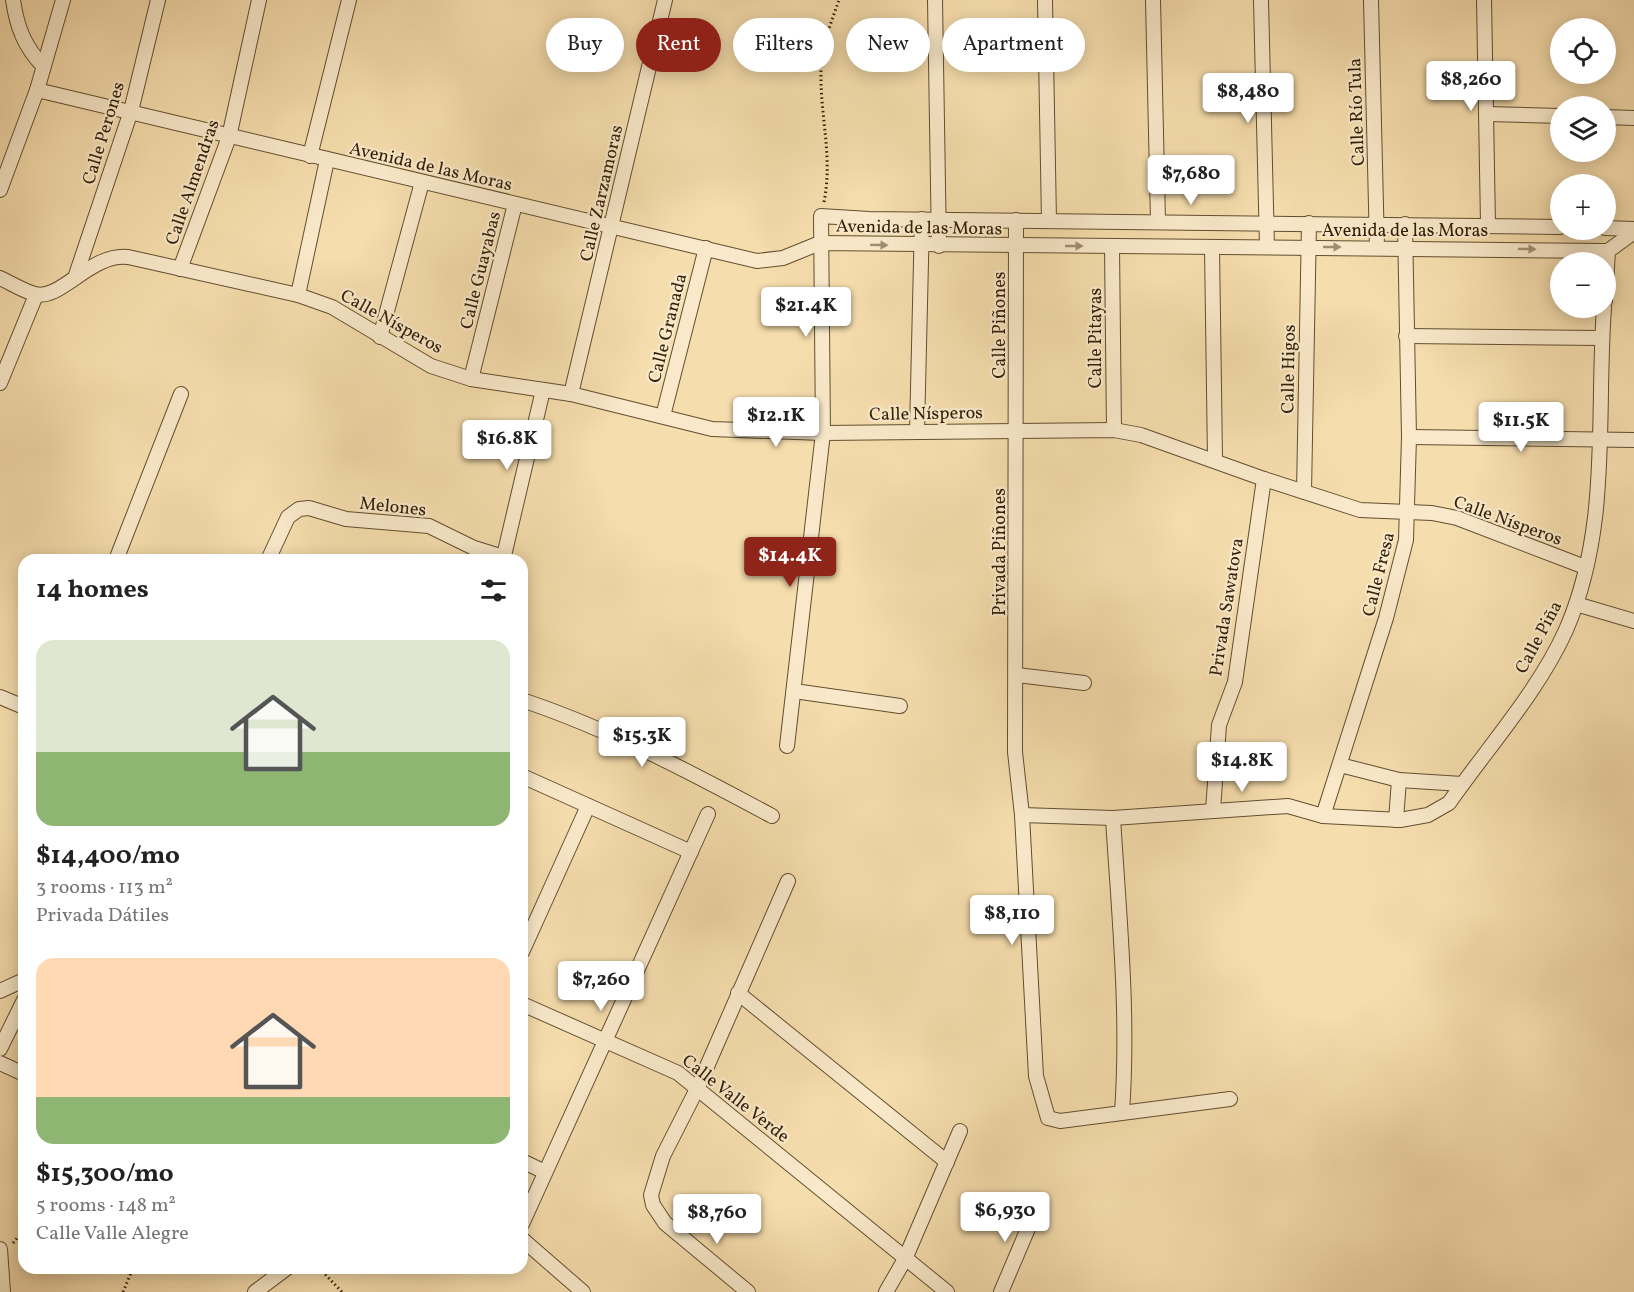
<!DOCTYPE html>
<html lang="en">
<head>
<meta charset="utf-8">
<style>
	body { margin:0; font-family:Vollkorn,serif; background:#f6f6f6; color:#222; height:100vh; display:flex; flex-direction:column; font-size:22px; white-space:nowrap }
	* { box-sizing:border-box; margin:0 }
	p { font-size:20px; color:#767676 }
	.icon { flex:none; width:33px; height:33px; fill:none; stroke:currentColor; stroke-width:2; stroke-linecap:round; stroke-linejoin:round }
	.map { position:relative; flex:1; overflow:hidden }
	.side { position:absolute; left:18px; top:554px; width:510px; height:720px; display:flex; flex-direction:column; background:#fff; border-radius:18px; box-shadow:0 3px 15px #0003 }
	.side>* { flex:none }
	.hud { position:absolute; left:546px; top:18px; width:570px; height:54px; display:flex; gap:12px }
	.controls { position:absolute; left:1550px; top:18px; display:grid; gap:12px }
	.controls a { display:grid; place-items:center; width:66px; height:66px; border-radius:50%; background:#fff; box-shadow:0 3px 15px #0003; font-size:30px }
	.price { position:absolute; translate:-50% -51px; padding:0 14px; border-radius:6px; background:#fff; color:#222; font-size:20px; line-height:39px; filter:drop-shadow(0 2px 3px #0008) }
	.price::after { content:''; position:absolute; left:50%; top:36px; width:18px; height:14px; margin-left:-9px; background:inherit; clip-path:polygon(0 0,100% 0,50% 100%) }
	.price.on { background:#8f2418; color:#fff }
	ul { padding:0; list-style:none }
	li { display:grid; align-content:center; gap:12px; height:318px; padding:0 18px }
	li span { display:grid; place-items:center; height:186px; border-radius:18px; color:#555 }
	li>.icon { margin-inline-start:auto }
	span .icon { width:108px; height:108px; fill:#fffc; stroke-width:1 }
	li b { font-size:26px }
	h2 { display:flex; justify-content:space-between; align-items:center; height:72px; padding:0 18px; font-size:26px }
	.pill { padding:0 21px; border-radius:27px; background:#fff; box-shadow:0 3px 15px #0003; font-size:21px; line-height:54px }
	.pill.on { background:#8f2418; color:#fff }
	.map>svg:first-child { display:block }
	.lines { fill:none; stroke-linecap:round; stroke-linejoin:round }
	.minor-casing { stroke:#624e2f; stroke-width:16 }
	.path { stroke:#311e05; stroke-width:3; stroke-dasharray:1.5 3; stroke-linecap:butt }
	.minor { stroke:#f9e9ca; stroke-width:14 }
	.oneway { fill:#9f8e71 }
	.labels { text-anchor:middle; stroke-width:4.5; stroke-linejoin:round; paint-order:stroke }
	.street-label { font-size:18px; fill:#311e05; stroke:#f9e9ca }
</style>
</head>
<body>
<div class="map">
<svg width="1634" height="1292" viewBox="0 0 1634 1292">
	<rect width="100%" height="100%" fill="#f6ddad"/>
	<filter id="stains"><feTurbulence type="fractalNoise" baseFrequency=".00333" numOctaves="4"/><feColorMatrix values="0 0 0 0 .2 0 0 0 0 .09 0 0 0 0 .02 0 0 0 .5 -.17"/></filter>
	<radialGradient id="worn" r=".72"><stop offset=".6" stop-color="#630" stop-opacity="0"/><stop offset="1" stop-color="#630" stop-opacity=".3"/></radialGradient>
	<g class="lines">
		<g class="minor-casing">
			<g id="minor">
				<path d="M13 0C17 27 24 46 43 66"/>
				<path d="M935 0 939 246"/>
				<path d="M1045 0 1049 221"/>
				<path d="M1153 0 1158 221"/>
				<path d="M1261 0 1267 247"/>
				<path d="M1371 0 1377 247"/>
				<path d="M1484 0 1488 224"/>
				<path d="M37 90 757 261 783 258 820 243 1608 251"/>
				<path d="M1487 114 1560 116"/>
				<path d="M1605 117 1634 118"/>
				<path d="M310 156 349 0"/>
				<path d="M0 190 37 90 63 0"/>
				<path d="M1016 220 1015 752 1022 815 1036 1076 1048 1118 1060 1121 1230 1099"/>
				<path d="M1605 228 1634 229"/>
				<path d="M1112 247 1114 430"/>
				<path d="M1212 247 1215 459"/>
				<path d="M180 269 229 137 259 0"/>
				<path d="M76 275 131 111 158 0"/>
				<path d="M0 278C11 283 23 291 35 294 61 301 90 253 128 257L298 295 332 307 431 366 471 379 571 394 712 429 823 433 1114 430 1141 435 1264 479 1360 510 1432 513 1457 518 1585 567"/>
				<path d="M298 295 327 160"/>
				<path d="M1605 301 1608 251 1634 232"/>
				<path d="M1406 336 1602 338"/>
				<path d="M380 337 422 182"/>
				<path d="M471 379 515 204"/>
				<path d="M0 383 36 295"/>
				<path d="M571 394 665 0"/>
				<path d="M663 416 706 248"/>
				<path d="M917 431 922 219"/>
				<path d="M1409 437 1634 440"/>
				<path d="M1304 492 1309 223"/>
				<path d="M116 560 181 394"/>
				<path d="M268 560 288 517 299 509 309 508 346 519 429 526 474 548 503 557"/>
				<path d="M503 560 543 390"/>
				<path d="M1576 604 1634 621"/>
				<path d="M1017 675 1084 683"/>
				<path d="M794 691 900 706"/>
				<path d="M0 697 24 707"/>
				<path d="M522 700C609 729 692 773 772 816"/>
				<path d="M787 746 823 433 821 216 869 219 1560 227"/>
				<path d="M1340 765 1399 780 1462 784"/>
				<path d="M522 776 691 852"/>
				<path d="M1213 811 1219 725 1235 682 1264 479"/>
				<path d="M1022 815 1113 818 1288 806 1323 816 1400 820 1428 815 1449 803C1488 747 1538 692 1566 630 1611 527 1596 416 1604 308"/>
				<path d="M1323 816 1386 618 1406 540 1409 437 1405 224"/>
				<path d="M1113 818C1119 915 1129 1014 1122 1112"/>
				<path d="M1396 820 1399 780"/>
				<path d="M522 952 588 806"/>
				<path d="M0 991 24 980"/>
				<path d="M738 993 947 1162"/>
				<path d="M522 1004 678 1073 947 1292"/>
				<path d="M0 1049 24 1000"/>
				<path d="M0 1063 24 1074"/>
				<path d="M522 1161 545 1172"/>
				<path d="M522 1224 708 814"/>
				<path d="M522 1239 583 1292"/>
				<path d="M0 1249 3 1292"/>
				<path d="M255 1292 287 1268"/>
				<path d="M748 1292 665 1223 653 1205 651 1195 663 1156 698 1087 788 881"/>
				<path d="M886 1292 905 1259 960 1131"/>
				<path d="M1001 1292 1038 1205"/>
			</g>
		</g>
		<g class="path">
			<path d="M824 202C833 157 820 116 821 72 821 47 831 23 839 0"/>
			<path d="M13 1243 24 1230"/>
			<path d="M319 1268 342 1292"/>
			<path d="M123 1292 133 1268"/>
		</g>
		<use href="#minor" class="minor"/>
	</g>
	<defs><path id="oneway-solid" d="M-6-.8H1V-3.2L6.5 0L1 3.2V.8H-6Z" transform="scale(1.5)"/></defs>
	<g class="oneway">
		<use href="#oneway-solid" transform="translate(879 245) rotate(1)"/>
		<use href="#oneway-solid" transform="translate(1074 246)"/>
		<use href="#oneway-solid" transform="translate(1332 247)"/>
		<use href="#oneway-solid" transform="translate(1527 249) rotate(1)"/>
	</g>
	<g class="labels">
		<g class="street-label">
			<text transform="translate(1356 112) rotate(-92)" y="6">Calle Río Tula</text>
			<text transform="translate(103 133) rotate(-73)" y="6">Calle Perones</text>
			<text transform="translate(431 166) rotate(13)" y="6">Avenida de las Moras</text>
			<text transform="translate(192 182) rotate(-71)" y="6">Calle Almendras</text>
			<text transform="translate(601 193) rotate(-77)" y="6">Calle Zarzamoras</text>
			<text transform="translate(919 227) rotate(1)" y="6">Avenida de las Moras</text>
			<text x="1405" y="236">Avenida de las Moras</text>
			<text transform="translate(480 270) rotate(-76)" y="6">Calle Guayabas</text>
			<text transform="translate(392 321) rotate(29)" y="6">Calle Nísperos</text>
			<text transform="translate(999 325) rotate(-90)" y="6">Calle Piñones</text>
			<text transform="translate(667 328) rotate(-76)" y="6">Calle Granada</text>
			<text transform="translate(1095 338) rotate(-90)" y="6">Calle Pitayas</text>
			<text transform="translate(1288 369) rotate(-89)" y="6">Calle Higos</text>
			<text transform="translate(926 413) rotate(-1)" y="6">Calle Nísperos</text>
			<text transform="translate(393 506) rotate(6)" y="6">Melones</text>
			<text transform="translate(1508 520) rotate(20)" y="6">Calle Nísperos</text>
			<text transform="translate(999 552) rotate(-90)" y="6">Privada Piñones</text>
			<text transform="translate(1378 574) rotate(-76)" y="6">Calle Fresa</text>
			<text transform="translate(1226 607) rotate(-81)" y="6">Privada Sawatova</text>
			<text transform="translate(1538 637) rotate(-62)" y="6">Calle Piña</text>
			<text transform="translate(736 1098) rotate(38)" y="6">Calle Valle Verde</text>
		</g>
	</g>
	<rect width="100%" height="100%" filter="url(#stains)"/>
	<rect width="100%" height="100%" fill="url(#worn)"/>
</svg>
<div class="controls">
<a><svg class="icon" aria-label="locate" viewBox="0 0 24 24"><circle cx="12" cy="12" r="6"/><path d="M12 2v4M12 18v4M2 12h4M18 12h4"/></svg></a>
<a><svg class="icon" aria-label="layers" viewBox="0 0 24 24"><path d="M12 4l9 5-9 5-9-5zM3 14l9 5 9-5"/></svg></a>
<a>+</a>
<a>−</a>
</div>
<b class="price" style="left:1471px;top:112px">$8,260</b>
<b class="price" style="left:1248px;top:124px">$8,480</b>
<b class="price" style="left:1191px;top:206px">$7,680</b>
<b class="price" style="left:806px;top:338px">$21.4K</b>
<b class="price" style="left:776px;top:448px">$12.1K</b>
<b class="price" style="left:1521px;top:453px">$11.5K</b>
<b class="price" style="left:507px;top:471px">$16.8K</b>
<b class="price on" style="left:790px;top:588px">$14.4K</b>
<b class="price" style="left:642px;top:768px">$15.3K</b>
<b class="price" style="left:1242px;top:793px">$14.8K</b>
<b class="price" style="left:1012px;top:946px">$8,110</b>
<b class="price" style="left:601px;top:1012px">$7,260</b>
<b class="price" style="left:1005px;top:1243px">$6,930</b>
<b class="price" style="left:717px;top:1245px">$8,760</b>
<div class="hud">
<a class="pill">Buy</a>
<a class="pill on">Rent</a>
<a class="pill">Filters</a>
<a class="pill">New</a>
<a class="pill">Apartment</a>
</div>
<section class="side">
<h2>14 homes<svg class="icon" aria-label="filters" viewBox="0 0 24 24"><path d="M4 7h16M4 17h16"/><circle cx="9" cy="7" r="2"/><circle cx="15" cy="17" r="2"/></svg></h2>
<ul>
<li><span style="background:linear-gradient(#dfe7d0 60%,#8fb573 0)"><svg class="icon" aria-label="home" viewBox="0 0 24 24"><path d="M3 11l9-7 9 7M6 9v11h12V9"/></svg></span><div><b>$14,400/mo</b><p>3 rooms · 113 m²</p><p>Privada Dátiles</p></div></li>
<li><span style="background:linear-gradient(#ffd9b3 75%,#8fb573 0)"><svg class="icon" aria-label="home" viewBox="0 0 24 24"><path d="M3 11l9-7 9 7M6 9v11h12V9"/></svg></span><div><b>$15,300/mo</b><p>5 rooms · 148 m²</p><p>Calle Valle Alegre</p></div></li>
</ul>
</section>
</div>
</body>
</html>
